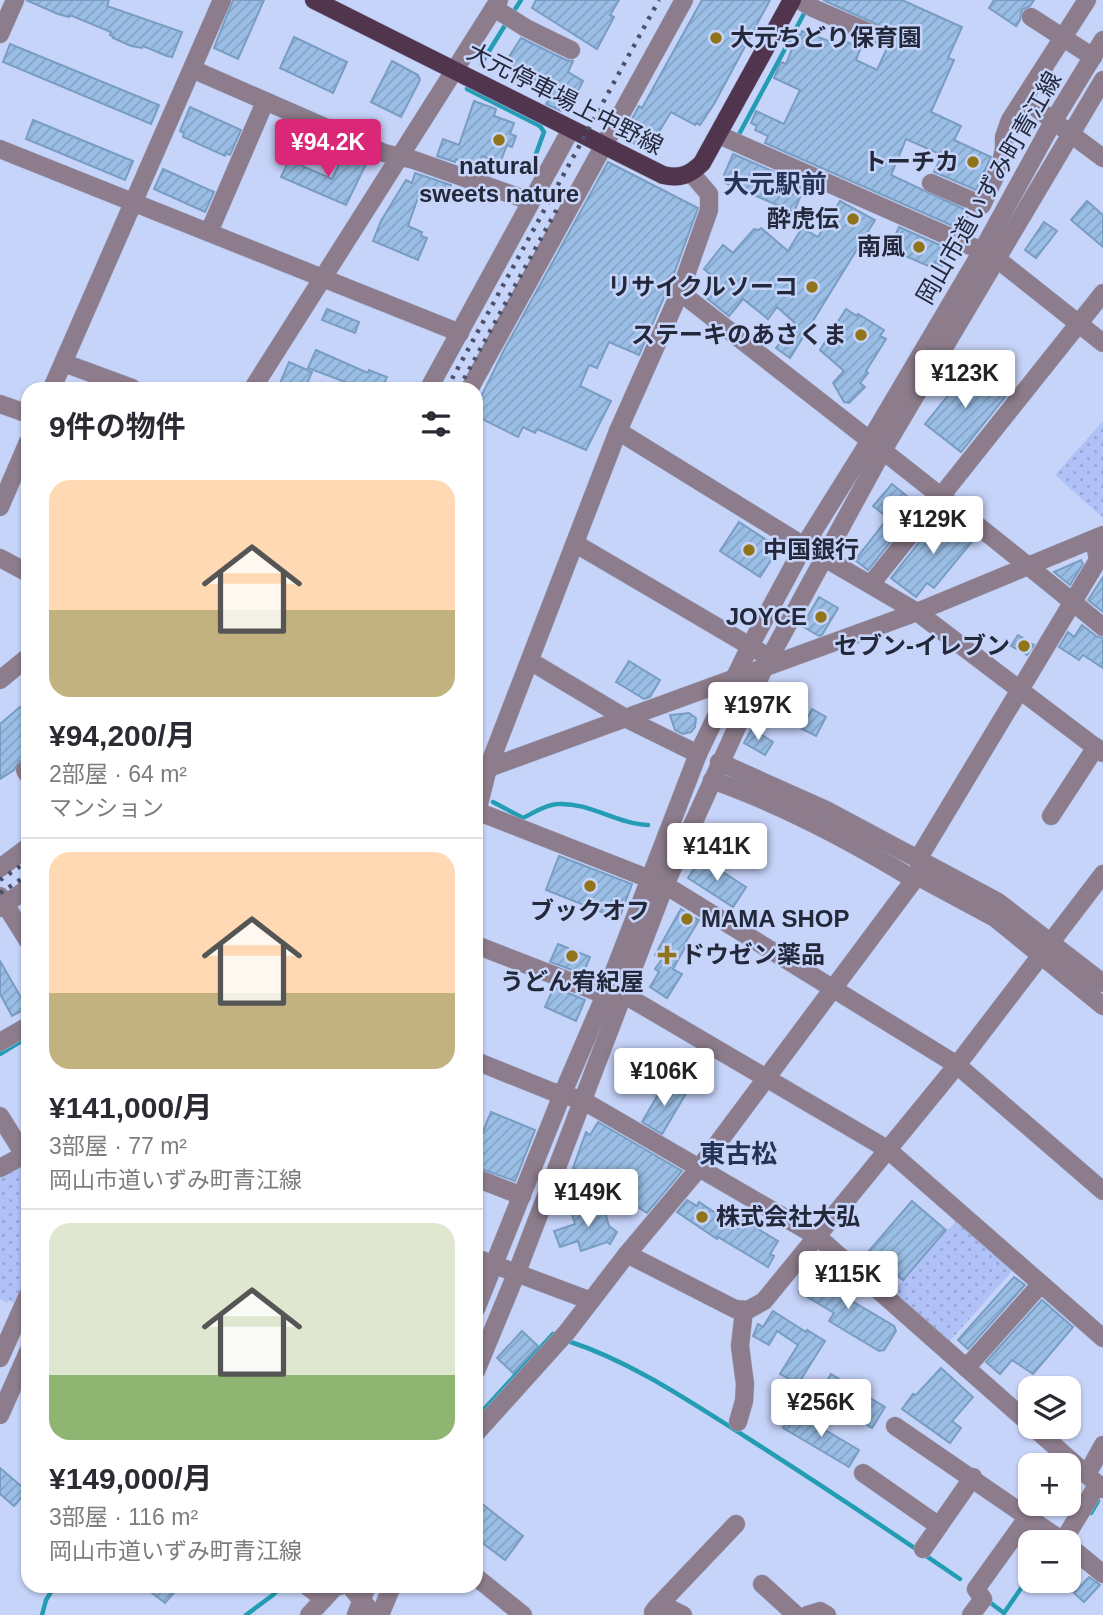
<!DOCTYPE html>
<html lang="ja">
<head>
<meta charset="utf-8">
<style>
	body { margin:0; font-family:Arial,"Noto Sans JP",sans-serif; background:#f2f2f3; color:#2b2b33; height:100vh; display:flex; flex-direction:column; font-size:26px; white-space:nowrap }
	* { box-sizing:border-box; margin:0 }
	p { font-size:23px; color:#7c7c81 }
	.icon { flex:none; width:38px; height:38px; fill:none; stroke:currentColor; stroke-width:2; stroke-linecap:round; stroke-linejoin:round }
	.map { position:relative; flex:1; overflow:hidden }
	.sheet { position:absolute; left:21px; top:382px; width:462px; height:1211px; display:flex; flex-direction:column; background:#fff; border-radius:21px; box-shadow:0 2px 5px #0004 }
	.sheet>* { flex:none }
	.fabs { position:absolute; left:1018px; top:1376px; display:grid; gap:14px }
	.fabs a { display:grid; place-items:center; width:63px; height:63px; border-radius:14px; background:#fff; box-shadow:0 2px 5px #0004; font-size:35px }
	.price { position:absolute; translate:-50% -60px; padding:0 16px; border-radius:7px; background:#fff; color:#222; font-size:23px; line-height:46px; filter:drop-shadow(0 2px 4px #0008) }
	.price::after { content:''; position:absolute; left:50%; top:42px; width:21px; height:16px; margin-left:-10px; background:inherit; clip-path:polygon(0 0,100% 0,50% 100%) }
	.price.on { background:#db2777; color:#fff }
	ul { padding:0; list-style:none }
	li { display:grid; align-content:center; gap:14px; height:371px; padding:0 28px }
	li+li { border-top:2px solid #e1e1e2 }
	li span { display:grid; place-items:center; height:217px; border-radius:21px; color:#555 }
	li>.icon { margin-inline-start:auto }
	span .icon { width:126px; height:126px; fill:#fffc; stroke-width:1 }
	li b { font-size:30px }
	h2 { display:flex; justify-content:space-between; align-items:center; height:84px; padding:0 28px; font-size:30px }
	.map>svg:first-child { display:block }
	.park { fill:url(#park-dots) }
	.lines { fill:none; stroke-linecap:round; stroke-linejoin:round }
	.stream { stroke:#239db3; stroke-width:4.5 }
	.building { fill:url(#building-hatch); stroke:#799cc2; stroke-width:2 }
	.minor-casing { stroke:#a6b2d4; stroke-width:19 }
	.major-casing { stroke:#a6b2d4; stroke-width:19 }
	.minor { stroke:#8d7c8b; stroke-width:18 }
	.major { stroke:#51344e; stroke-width:18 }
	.rail { stroke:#4a5168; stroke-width:4.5; stroke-dasharray:3.5 7; stroke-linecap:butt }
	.poi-dot { fill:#90741a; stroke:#c7d4fa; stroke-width:2.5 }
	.labels { text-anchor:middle; stroke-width:5; stroke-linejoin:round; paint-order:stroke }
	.poi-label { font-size:24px; font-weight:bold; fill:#23283a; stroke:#c7d4fa; text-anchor:end }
	.street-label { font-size:24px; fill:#23283a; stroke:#c7d4fa }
	.neighbourhood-label { font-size:26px; font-weight:bold; fill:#273257; stroke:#c7d4fa }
</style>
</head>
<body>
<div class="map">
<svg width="1103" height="1615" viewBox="0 0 1103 1615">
	<defs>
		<pattern id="park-dots" width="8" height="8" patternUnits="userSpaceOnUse" patternTransform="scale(1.75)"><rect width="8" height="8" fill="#b0c1f7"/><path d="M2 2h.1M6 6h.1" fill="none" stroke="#97a6d4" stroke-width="1.8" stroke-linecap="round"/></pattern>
		<pattern id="building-hatch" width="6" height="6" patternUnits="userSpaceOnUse" patternTransform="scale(1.75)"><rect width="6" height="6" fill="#9abee5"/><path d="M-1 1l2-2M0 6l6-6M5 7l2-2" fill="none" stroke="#84a3c5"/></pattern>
	</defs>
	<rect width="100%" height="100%" fill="#c7d4fa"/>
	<g class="park">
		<path d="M1103 421V518L1055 475Z"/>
		<path d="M16 1167 25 1168 28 1172V1278L17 1305 9 1300 7 1303 0 1299V1176Z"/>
		<path d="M958 1219 1014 1269 949 1342 893 1292Z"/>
	</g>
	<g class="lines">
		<g class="stream">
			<path d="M512 14 521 0"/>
			<path d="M481 64 507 22"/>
			<path d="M468 87 467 89 540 126 544 132 533 162"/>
			<path d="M737 138 806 10"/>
			<path d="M493 802 523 818C533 813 547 804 558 804 589 802 617 824 648 825"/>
			<path d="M0 1054 28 1037"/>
			<path d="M568 1341C632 1362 689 1401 746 1437 818 1483 890 1531 960 1579"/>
			<path d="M476 1418 553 1334"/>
			<path d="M1087 1509 1091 1513 1098 1501"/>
			<path d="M988 1601 1004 1613 1031 1574"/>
			<path d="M42 1615 46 1600 55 1586"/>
			<path d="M246 1615 273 1595 282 1586"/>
		</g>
	</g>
	<g class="building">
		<path d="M26 0H109L107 6 182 32 172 57 167 56 143 46 142 48 131 46 113 38 114 37 110 35 111 32 70 15 69 17 58 14Z"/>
		<path d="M233 0H264L238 59 214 48Z"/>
		<path d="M536 0H619L610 15 614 17 597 49 532 8Z"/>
		<path d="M702 0H770L714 104 700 125 696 123 695 125 671 112 657 135 648 130 639 146 622 137 639 106 642 108Z"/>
		<path d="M823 0H902L962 27 948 58 954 60 931 112 961 126 954 140 991 157 976 190 934 172 942 155 906 139 891 175 970 212 962 230 765 143 768 136 755 130 757 126 751 123 756 111 784 124 800 90 774 78 781 62 786 64 798 34 801 35 802 31 837 44 838 42 845 45 847 42 861 47 856 60 877 70 887 48 892 43 894 32Z"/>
		<path d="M994 0H1034L1030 6 1022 10 1020 20 1016 26 989 8Z"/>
		<path d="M294 37 347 62 333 93 280 68Z"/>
		<path d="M521 38 566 60 573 61 568 72 583 81 573 101 568 98 561 111 546 104 555 90 506 65 505 63Z"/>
		<path d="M10 44 159 105 151 124 3 62Z"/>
		<path d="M392 61 418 75 420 80 401 117 371 102Z"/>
		<path d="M474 101 496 109 494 116 514 123 510 134 516 136 512 147 507 145 500 163 482 156 478 167 456 159 455 162 437 156 443 139 459 145Z"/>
		<path d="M190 107 241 130 230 155 226 153 225 156 183 137 184 133 180 131Z"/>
		<path d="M33 120 133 161 125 180 26 139Z"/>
		<path d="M344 154 366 164 346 205 281 177 289 160 332 179Z"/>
		<path d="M733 154 805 185 794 212 725 183 726 176 724 175Z"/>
		<path d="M608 162 698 208 672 279 639 355 609 342 597 368 589 365 580 386 611 401 586 450 537 429 535 433 523 427 518 437 476 416V407L504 350Z"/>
		<path d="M163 169 214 192 205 212 154 189Z"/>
		<path d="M415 173 451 185 444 202 420 192 408 226 422 232 421 236 427 238 418 260 373 241 381 221 406 180 412 183Z"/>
		<path d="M840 201 875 220 790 358 776 348 795 323 777 307 768 319 743 299 729 316 703 295 716 279 704 269 723 245 733 253 754 229 759 230 761 228 788 251 802 228 818 237Z"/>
		<path d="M1087 201 1103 215V247L1071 220Z"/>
		<path d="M1044 222 1057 231 1036 258 1025 250Z"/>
		<path d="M899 227 949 249 942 266 935 262 933 268 889 249Z"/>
		<path d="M327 309 359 322 355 333 322 320Z"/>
		<path d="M846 309 857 316 858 314 884 330 880 336 886 339 866 371 868 373 860 383 865 387 849 403 844 402 833 383 844 371 820 350Z"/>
		<path d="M316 350 368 373 369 370 387 377 382 388H361L308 368Z"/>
		<path d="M289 362 312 372 305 388H278Z"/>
		<path d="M968 366 1005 397 961 452 925 424 959 382 957 380Z"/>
		<path d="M892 484 919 506 868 570 855 560 888 518 873 506Z"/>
		<path d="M943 512 975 538 934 588 927 583 916 597 891 578Z"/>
		<path d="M739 522 779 548 760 577 720 551Z"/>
		<path d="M1081 560 1083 564 1070 585 1054 572Z"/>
		<path d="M1103 577V612L1088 600Z"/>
		<path d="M819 597 838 608 822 635 819 636 802 626Z"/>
		<path d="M1082 625 1096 636 1103 638V668L1083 655 1079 660 1059 647 1068 632 1074 637Z"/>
		<path d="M1018 635 1034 645 1027 655 1011 646Z"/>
		<path d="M629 661 660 680 650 697 644 699 616 682Z"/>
		<path d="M20 707 28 717V759L19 761 14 770 0 779V724Z"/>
		<path d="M812 709 826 717 816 736 802 729Z"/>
		<path d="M689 713 696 718 695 727 691 732 683 734 675 730 670 715Z"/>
		<path d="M752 729 773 742 765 755 744 743Z"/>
		<path d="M559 856 632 884 619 919 546 890Z"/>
		<path d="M701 858 746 887 733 907 688 878Z"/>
		<path d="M681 909 699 920 685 943 687 944 673 969 682 974 667 998 650 987 659 972 655 969 662 959 655 955Z"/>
		<path d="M558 944 590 957 583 974 550 962Z"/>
		<path d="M0 961 27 1008 12 1016 0 994Z"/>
		<path d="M554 987 585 1000 576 1021 545 1007Z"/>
		<path d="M665 1083 685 1095 662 1134 642 1122Z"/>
		<path d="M491 1112 535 1130 515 1181 476 1167V1148Z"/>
		<path d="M598 1122 682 1171 647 1213 612 1190 609 1194 577 1176 580 1171 573 1168 586 1132 590 1135Z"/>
		<path d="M600 1195 609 1226 617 1232 610 1244 607 1242 581 1251 578 1241 560 1247 554 1231 575 1224 572 1214 593 1207Z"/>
		<path d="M687 1200 697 1206 699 1202 738 1228 743 1220 778 1241 770 1254 774 1256 768 1267 718 1237 717 1239 677 1212Z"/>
		<path d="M912 1201 946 1230 903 1280 869 1251Z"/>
		<path d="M814 1268 850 1291 847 1298 894 1326 896 1331 884 1350 879 1351 829 1321 834 1313 799 1292Z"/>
		<path d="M1014 1277 1025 1285 968 1349 958 1340Z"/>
		<path d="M1042 1300 1073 1327 1033 1374 1012 1360 1000 1374 986 1362Z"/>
		<path d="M773 1311 806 1332 807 1330 825 1341 798 1384 780 1374 798 1345 777 1331 769 1345 753 1336 758 1324 763 1327Z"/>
		<path d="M522 1331 538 1346 513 1373 497 1358Z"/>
		<path d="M941 1368 973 1397 952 1421 961 1428 950 1443 902 1409 913 1394 916 1395Z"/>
		<path d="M831 1374 856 1389 858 1385 870 1392 867 1396 885 1407 872 1428 819 1395Z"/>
		<path d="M793 1411 859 1450 849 1467 783 1428Z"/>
		<path d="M0 1468 27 1491 14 1506 0 1494Z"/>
		<path d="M476 1499 523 1536 505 1560 476 1538Z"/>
		<path d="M1089 1577 1100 1585 1084 1602 1074 1593Z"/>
		<path d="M143 1586H180L165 1603Z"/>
	</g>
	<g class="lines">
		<g class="minor-casing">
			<g id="minor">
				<path d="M799 0 813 8 882 38"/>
				<path d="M494 8 526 28 571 50"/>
				<path d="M1031 17 1093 57"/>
				<path d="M0 34 15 0"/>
				<path d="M192 69 384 153 414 160 530 201"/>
				<path d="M1024 99 1103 158"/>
				<path d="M719 135 982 251 997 259 1103 343"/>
				<path d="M0 149 460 333"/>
				<path d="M931 183 982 205 1001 163 1004 149V137L1010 120 1087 0"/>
				<path d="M209 232 265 102"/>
				<path d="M680 292C821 403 964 512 1103 627"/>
				<path d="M64 363 132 388"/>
				<path d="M52 388 222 0"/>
				<path d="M253 388 499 0"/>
				<path d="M429 388 570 131"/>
				<path d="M470 388 684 0"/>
				<path d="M0 404 28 414"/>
				<path d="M618 431 804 546 917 612 1103 753"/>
				<path d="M0 507 28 442"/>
				<path d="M576 544 760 652"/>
				<path d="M0 558 28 573"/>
				<path d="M871 584 1103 293"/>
				<path d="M530 661 627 719 698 754"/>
				<path d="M0 680 28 657"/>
				<path d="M719 762 826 810 998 902 1103 983"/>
				<path d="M25 770 28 775"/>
				<path d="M483 770 917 612 1103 535"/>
				<path d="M712 780C783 805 849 840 913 879"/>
				<path d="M479 812 665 885 957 1065 1103 1191"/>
				<path d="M476 816 488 768 618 431 680 292 709 210V194L692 174"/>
				<path d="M1051 816 1096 747"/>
				<path d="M918 859 1098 560 1094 539"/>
				<path d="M0 868 28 847"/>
				<path d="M917 876 995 918 1103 1006"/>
				<path d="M0 896 28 941"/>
				<path d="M0 908 28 888"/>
				<path d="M476 945 605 995"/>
				<path d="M623 994 887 1149 1103 1338"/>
				<path d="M0 1042 28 1026"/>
				<path d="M476 1061 553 1092 582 1100 818 1237 1031 1425"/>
				<path d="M0 1116 28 1161"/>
				<path d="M0 1168 24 1155"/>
				<path d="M476 1178 522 1196"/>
				<path d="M627 1254 735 1309 748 1310 764 1301 957 1065 1103 874"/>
				<path d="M476 1258 591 1301"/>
				<path d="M476 1309 562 1095 605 995 698 754 750 646 804 546 869 442 982 251 1054 120 1103 40"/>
				<path d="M0 1358 28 1295"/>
				<path d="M966 1368 1041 1284"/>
				<path d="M476 1371 517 1272 665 885 763 670 882 452 1103 80"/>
				<path d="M0 1415 28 1352"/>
				<path d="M738 1422 744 1401 745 1384 740 1346 744 1310"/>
				<path d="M895 1426 1064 1542"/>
				<path d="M1032 1426 1103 1489"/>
				<path d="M476 1433 567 1332 627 1254 700 1167 917 876 921 861"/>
				<path d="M863 1473 939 1526"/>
				<path d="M1087 1474 1103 1445"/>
				<path d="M1063 1541 1098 1484"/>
				<path d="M1069 1546 1103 1574"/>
				<path d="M923 1549 973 1477"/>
				<path d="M476 1577 523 1615"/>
				<path d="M762 1584 796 1615"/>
				<path d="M307 1586 324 1599"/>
				<path d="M350 1586 374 1615"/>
				<path d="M657 1607 736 1524"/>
				<path d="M653 1612 657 1607 663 1605 683 1615"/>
				<path d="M309 1615 335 1587 340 1586"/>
				<path d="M356 1615 367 1586"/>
				<path d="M380 1615 392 1586"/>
				<path d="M807 1615 820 1611 827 1615"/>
				<path d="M971 1615 983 1599 976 1589 1027 1518"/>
			</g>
		</g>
		<g class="major-casing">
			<path id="major" d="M314 0 663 175C680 179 690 175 702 163L792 0"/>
		</g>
		<use href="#minor" class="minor"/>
		<use href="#major" class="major"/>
		<g class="rail">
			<path d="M447 388 659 0"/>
			<path d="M459 388 568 189"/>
			<path d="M0 880 28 861"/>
			<path d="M0 893 28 875"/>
		</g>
	</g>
	<g class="poi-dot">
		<circle cx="716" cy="38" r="7"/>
		<circle cx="499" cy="140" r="7"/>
		<circle cx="973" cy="162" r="7"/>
		<circle cx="853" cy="219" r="7"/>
		<circle cx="919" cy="247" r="7"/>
		<circle cx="812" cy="287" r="7"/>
		<circle cx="861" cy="335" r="7"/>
		<circle cx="749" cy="550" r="7"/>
		<circle cx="821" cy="617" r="7"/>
		<circle cx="1024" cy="646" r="7"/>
		<circle cx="590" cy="886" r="7"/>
		<circle cx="687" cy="919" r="7"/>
		<path d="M663.5 944.5h7v7h7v7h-7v7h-7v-7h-7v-7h7z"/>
		<circle cx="572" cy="956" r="7"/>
		<circle cx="702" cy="1217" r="7"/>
	</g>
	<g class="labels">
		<g class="poi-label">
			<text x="730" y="46" text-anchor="start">大元ちどり保育園</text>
			<text x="959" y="170">トーチカ</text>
			<text x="499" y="174" text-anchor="middle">natural<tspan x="499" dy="28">sweets nature</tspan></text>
			<text x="839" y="227">酔虎伝</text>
			<text x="905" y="255">南風</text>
			<text x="798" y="295">リサイクルソーコ</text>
			<text x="847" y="343">ステーキのあさくま</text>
			<text x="763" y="558" text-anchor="start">中国銀行</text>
			<text x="807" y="625">JOYCE</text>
			<text x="1010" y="654">セブン-イレブン</text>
			<text x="590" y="919" text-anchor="middle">ブックオフ</text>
			<text x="701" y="927" text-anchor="start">MAMA SHOP</text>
			<text x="681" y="963" text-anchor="start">ドウゼン薬品</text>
			<text x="572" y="990" text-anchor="middle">うどん宥紀屋</text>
			<text x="716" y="1225" text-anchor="start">株式会社大弘</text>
		</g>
		<g class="street-label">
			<text transform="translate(565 99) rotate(27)" y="8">大元停車場上中野線</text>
			<text transform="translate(989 188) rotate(-60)" y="8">岡山市道いずみ町青江線</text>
		</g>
		<g class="neighbourhood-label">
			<text x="775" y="193">大元駅前</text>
			<text x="738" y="1163">東古松</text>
		</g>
	</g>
</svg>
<div class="fabs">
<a><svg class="icon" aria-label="layers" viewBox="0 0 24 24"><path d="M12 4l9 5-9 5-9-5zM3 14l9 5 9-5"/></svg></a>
<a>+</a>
<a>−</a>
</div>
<b class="price on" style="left:328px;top:179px">¥94.2K</b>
<b class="price" style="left:965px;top:410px">¥123K</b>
<b class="price" style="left:933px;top:556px">¥129K</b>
<b class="price" style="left:758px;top:742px">¥197K</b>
<b class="price" style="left:717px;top:883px">¥141K</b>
<b class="price" style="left:664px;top:1108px">¥106K</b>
<b class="price" style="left:588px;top:1229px">¥149K</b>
<b class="price" style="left:848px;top:1311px">¥115K</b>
<b class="price" style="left:821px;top:1439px">¥256K</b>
<section class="sheet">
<h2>9件の物件<svg class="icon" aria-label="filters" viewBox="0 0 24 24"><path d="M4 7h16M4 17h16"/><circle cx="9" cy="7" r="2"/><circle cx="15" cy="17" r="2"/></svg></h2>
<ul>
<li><span style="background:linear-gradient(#ffd9b3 60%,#c2b280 0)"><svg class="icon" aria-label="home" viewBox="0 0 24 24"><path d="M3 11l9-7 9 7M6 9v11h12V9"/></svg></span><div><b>¥94,200/月</b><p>2部屋 · 64 m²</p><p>マンション</p></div></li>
<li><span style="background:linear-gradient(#ffd9b3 65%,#c2b280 0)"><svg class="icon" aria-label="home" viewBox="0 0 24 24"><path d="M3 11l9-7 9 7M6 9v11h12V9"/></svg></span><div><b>¥141,000/月</b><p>3部屋 · 77 m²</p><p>岡山市道いずみ町青江線</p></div></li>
<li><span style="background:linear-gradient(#dfe7d0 70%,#8fb573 0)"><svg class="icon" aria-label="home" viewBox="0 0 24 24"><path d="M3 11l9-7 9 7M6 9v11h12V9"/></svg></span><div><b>¥149,000/月</b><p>3部屋 · 116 m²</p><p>岡山市道いずみ町青江線</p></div></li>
</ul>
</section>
</div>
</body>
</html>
